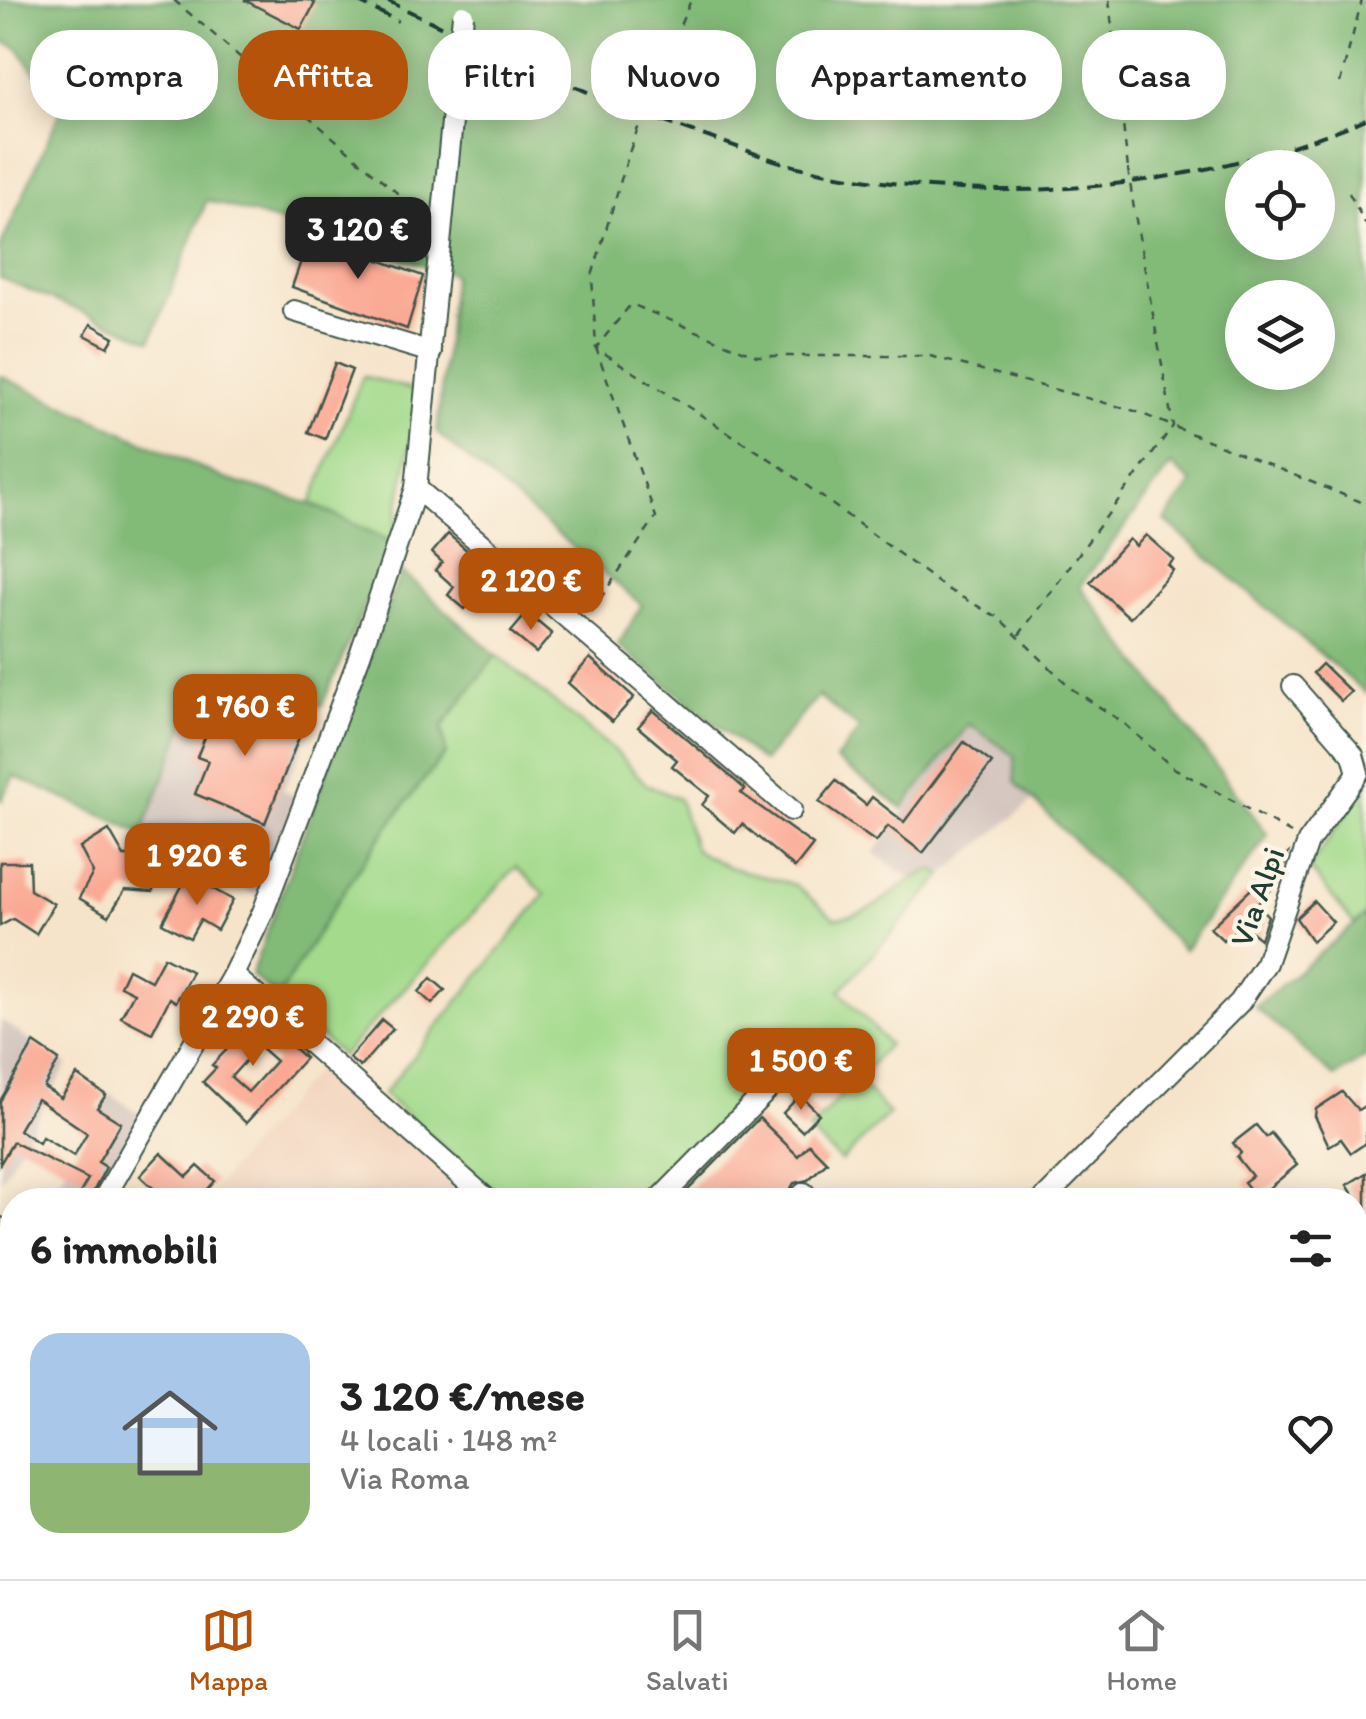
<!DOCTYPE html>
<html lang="it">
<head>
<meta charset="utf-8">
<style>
	body { margin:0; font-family:Itim,sans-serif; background:#f2f2f2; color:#222; height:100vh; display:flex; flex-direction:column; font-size:38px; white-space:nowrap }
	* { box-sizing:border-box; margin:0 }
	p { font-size:32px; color:#767676 }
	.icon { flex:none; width:55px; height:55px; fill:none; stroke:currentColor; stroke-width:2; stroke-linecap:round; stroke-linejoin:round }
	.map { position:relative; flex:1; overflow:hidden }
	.panel { position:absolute; left:0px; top:1188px; width:1368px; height:392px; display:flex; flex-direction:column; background:#fff; border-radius:40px 40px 0 0; box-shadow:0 5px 25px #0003 }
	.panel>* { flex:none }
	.banner { position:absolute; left:30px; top:30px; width:1308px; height:90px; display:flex; gap:20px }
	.buttons { position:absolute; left:1225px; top:150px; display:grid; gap:20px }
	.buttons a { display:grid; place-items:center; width:110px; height:110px; border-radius:50%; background:#fff; box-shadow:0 5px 25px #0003; font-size:50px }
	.price { position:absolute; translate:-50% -85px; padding:0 22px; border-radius:20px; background:#b45309; color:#fff; font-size:32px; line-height:65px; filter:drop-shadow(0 2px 5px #0008) }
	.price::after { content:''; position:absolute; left:50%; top:60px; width:30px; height:22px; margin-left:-15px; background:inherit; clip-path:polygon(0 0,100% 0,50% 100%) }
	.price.on { background:#222; color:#fff }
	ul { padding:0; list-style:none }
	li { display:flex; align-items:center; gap:30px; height:250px; padding:0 30px }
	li+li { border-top:2px solid #e0e0e0 }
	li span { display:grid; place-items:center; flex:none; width:280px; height:200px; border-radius:30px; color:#555 }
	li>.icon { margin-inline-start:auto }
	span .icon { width:120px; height:120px; fill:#fffc; stroke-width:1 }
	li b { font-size:42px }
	h2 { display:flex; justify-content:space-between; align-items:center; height:120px; padding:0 30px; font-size:42px }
	.tag { padding:0 35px; border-radius:40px; background:#fff; box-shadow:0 5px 25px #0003; font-size:35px; line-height:90px }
	.tag.on { background:#b45309; color:#fff }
	.tabs { display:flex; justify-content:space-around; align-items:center; height:140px; border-top:2px solid #e0e0e0; background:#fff; font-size:28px; color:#767676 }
	.tabs a { display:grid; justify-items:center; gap:5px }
	.tabs .on { color:#b45309 }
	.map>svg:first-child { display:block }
	.built { fill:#f3d4be }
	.industrial { fill:#cfc0ba }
	.green { fill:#a3da8c; stroke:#618c60; stroke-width:2.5 }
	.forest { fill:#82ba78; stroke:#507c56; stroke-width:2.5; fill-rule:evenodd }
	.building { fill:#faa893; fill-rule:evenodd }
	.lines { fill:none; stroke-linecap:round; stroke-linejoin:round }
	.minor-casing { stroke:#3f564a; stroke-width:24 }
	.path { stroke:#3f564a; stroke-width:2.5; stroke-dasharray:8 8; stroke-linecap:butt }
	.minor { stroke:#fff; stroke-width:20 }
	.rail { stroke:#1f3d34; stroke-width:4; stroke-dasharray:15 8; stroke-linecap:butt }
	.minor-bridge-casing { stroke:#3f564a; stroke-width:24; stroke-linecap:butt }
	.path-bridge { stroke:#3f564a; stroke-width:2.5; stroke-dasharray:8 8; stroke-linecap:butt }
	.minor-bridge { stroke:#fff; stroke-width:20 }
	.labels { text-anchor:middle; stroke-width:9; stroke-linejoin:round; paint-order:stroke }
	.street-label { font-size:32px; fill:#1f3d34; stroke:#fcf5e5 }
</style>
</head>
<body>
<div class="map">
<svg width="1366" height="1579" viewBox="0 0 1366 1579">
	<rect width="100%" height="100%" fill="#fcf5e5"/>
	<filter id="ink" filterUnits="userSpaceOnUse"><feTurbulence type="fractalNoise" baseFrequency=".01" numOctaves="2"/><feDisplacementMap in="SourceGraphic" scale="20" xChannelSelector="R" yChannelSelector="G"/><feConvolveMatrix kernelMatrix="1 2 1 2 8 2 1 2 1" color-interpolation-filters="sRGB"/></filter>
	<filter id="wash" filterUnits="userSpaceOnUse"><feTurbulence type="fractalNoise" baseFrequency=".0048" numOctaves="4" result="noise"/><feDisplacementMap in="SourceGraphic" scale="40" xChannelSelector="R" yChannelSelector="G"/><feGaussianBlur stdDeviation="2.25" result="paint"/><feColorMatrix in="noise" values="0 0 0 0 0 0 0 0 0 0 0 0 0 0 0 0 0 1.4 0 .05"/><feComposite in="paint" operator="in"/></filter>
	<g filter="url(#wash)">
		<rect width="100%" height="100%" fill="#f6e4ca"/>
		<path class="built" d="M323 1062 479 1200H204Z"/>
		<g class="industrial">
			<path d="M204 675 322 705 283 790 297 797 258 896 142 833Z"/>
			<path d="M968 724 1015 756V782L1033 801 943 875 932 870 909 878 874 853Z"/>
			<path d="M0 1020 67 1065 0 1182Z"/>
			<path d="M110 1093 141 1115 93 1200H48Z"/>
			<path d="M0 1333 12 1346V1391L0 1404Z"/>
		</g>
		<g class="green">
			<path d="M363 376 420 392 392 542 311 504Z"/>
			<path d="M496 655 616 752 647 785 679 799 695 850 729 867 795 885 834 918C881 916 892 884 932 870L943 875 840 991 888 1044 858 1080 889 1114 841 1161 809 1131 841 1096 788 1047 645 1200H505L383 1094 545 894 516 867 342 1056 278 997C329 913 381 828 446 754L442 727Z"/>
			<path d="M1366 785V915L1354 924 1309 868Z"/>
			<path d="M1355 1339 1366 1354V1519L1355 1529Z"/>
			<path d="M996 1568H1070L1075 1573 1069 1579H1007Z"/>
		</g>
		<g class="forest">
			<path d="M0 0H1366V693L1165 521 1192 483 1171 465 1080 586 1268 835 1184 950 1015 782V756L969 724 903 808 836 760 860 729 818 696 763 762 618 645 642 605 437 433 453 274 207 200 151 340 0 278V248L61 110 18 48 0 40ZM1242 168H1318V242H1242ZM1242 298H1318V372H1242Z"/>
			<path d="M0 376 225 479 311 504 392 542 322 705 204 675 142 833 14 776 0 802Z"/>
			<path d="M401 571 496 655 442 727 446 753C381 828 329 913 278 997L251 975Z"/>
			<path d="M1366 915V1057L1334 1077 1255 1007Z"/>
		</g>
		<g id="blocks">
			<g class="building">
				<path d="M244 0H308L315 3 301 29Z"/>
				<path d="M310 235 423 276 407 329 292 287Z"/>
				<path d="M91 324 114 337 108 347 85 335Z"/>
				<path d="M335 363 352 370 325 439 308 432Z"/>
				<path d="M448 534 519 595 511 604 488 584 465 609 448 595 454 587 435 570 442 562 432 553Z"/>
				<path d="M1146 535 1174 560 1168 565 1173 570 1130 618 1090 582 1129 539 1136 546Z"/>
				<path d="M527 613 552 634 536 653 511 632Z"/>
				<path d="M590 658 634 697 612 722 568 683Z"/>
				<path d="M1322 664 1351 692 1341 701 1313 673Z"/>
				<path d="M221 697 302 730 265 823 195 794 208 761 197 757Z"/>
				<path d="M653 710 745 789 741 793 813 845 795 868 742 824 735 833 702 805 709 796 672 766 677 760 638 727Z"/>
				<path d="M964 742 992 763 923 853 888 826 876 842 819 802 836 781 866 805 872 797 904 822Z"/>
				<path d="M109 830 124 856H153V892L125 890 109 916 79 898 93 873 80 848Z"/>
				<path d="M233 838 265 852 254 878 222 865Z"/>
				<path d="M1288 854 1281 879 1257 904 1268 916 1260 939 1250 931 1245 936 1238 928 1223 940 1210 928Z"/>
				<path d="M0 862H29L30 890 54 904 36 934 13 919 0 926Z"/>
				<path d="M188 875 233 900 217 930 200 920 190 938 162 923Z"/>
				<path d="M1314 901 1333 922 1312 941 1296 918Z"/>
				<path d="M164 957 192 972 176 1002 170 998 152 1033 121 1017 134 993 120 986 128 969 151 981Z"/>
				<path d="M431 978 445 990 432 1004 419 992Z"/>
				<path d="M259 1016 305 1058 246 1123 203 1082 216 1068 212 1065ZM259 1046 276 1061 248 1092 231 1077Z"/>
				<path d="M382 1020 393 1029 360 1067 349 1058Z"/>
				<path d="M34 1043 59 1060 44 1087 61 1098 77 1075 106 1095 97 1108 121 1123 98 1162 106 1167 89 1200H76L88 1179 13 1142 0 1164V1101ZM37 1099 87 1133 74 1156 42 1137 39 1143 19 1130Z"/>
				<path d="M1342 1092 1358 1110 1366 1105V1143L1351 1153 1341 1139 1329 1146 1315 1116 1316 1109Z"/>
				<path d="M800 1095 819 1114 802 1131 783 1113Z"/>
				<path d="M759 1118 798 1156 809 1144 827 1162 808 1180 794 1183 784 1200H697L687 1191Z"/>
				<path d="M1256 1125 1266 1137 1271 1133 1297 1165 1257 1198 1244 1182 1252 1176 1237 1157 1241 1153 1233 1143Z"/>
				<path d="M161 1153 187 1177 198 1166 215 1181 198 1200H166L140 1176Z"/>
				<path d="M1366 1173V1215L1347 1185Z"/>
				<path d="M0 1216 12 1223V1246L0 1267Z"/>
				<path d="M1366 1276V1319L1355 1312V1294Z"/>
				<path d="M106 1568H195L205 1579H178L169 1569 160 1579H96Z"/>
				<path d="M599 1568H640L628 1579H588Z"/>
				<path d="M707 1568H771L760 1579H717Z"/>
				<path d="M935 1568H986L975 1579H946Z"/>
			</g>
		</g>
	</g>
	<g filter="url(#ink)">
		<use href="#blocks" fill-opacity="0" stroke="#3f564a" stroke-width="2.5"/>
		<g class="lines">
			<g class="minor-casing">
				<g id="minor">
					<path d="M294 311 431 352"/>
					<path d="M416 488 791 810"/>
					<path d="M233 975 488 1200"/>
					<path d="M103 1200 233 975 263 912 360 655 416 488 457 71"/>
					<path d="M659 1200 784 1073"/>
					<path d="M797 1200 804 1193"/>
					<path d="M1043 1200 1240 1002 1266 963 1308 842 1358 773 1353 755 1293 686"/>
					<path d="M1355 1266 1366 1260"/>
					<path d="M0 1306 12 1320"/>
					<path d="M234 1568 244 1579"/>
					<path d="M45 1579 52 1568"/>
					<path d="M664 1579 675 1568"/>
					<path d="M873 1579 885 1568"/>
					<path d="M1084 1579 1097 1568"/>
					<path d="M1292 1579 1297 1575"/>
				</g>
			</g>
			<g class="path">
				<path d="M174 0 426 218"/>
				<path d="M1109 0 1128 169"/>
				<path d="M1340 83 1362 0"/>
				<path d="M649 98 691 0"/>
				<path d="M1349 193 1366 225"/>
				<path d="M591 612 656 517 596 348 592 276 630 150"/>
				<path d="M1019 635 1173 426 1134 209"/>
				<path d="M1291 833 1172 767 1124 723 1072 689 999 618 947 589 776 463 596 348 631 304 757 356H930L1135 411 1366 504"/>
			</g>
			<use href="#minor" class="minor"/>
			<g class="rail">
				<path d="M355 0 398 21"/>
				<path d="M386 0C494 52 601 102 714 139 745 149 776 163 808 169 994 209 1191 192 1366 119"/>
			</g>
			<g class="minor-bridge-casing">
				<path id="minor-bridge" d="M457 71 463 15"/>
			</g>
			<g class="path-bridge">
				<path d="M630 150 649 98"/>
				<path d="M1128 169 1134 209"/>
			</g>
			<use href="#minor-bridge" class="minor-bridge"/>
		</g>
	</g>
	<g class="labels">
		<g class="street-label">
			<text transform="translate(1257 897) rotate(-70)" y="11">Via Alpi</text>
		</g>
	</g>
</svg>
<div class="buttons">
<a><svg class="icon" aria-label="locate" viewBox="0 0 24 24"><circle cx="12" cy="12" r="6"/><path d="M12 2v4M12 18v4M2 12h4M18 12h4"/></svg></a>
<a><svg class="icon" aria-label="layers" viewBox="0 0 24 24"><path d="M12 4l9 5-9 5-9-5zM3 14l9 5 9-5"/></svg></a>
</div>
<b class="price on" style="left:358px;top:282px">3 120 €</b>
<b class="price" style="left:531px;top:633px">2 120 €</b>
<b class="price" style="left:245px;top:759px">1 760 €</b>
<b class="price" style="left:197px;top:908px">1 920 €</b>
<b class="price" style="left:253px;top:1069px">2 290 €</b>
<b class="price" style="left:801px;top:1113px">1 500 €</b>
<div class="banner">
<a class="tag">Compra</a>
<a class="tag on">Affitta</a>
<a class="tag">Filtri</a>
<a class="tag">Nuovo</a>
<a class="tag">Appartamento</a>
<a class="tag">Casa</a>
</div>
<section class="panel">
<h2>6 immobili<svg class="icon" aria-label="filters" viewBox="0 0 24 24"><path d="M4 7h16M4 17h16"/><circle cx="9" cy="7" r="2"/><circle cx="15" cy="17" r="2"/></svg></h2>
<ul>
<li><span style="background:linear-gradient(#a9c7e8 65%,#8fb573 0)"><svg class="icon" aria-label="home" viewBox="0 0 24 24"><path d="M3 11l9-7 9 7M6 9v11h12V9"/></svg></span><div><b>3 120 €/mese</b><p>4 locali · 148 m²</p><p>Via Roma</p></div><svg class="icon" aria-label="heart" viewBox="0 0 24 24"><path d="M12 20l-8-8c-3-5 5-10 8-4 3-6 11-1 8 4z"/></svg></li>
</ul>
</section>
</div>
<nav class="tabs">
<a class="on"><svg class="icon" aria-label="map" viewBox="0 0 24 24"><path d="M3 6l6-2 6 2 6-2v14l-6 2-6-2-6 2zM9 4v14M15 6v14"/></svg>Mappa</a>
<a><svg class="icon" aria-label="saved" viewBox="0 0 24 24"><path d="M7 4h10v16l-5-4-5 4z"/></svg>Salvati</a>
<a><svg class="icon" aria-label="home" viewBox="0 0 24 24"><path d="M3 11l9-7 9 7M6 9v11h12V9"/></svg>Home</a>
</nav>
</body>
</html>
